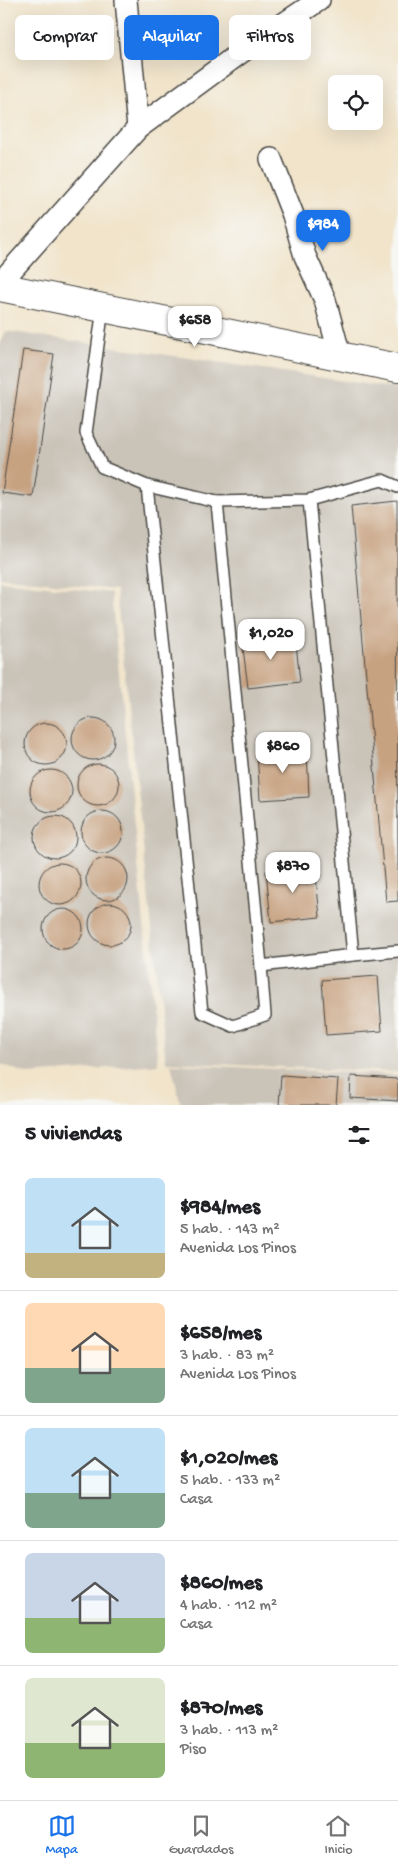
<!DOCTYPE html>
<html lang="es">
<head>
<meta charset="utf-8">
<style>
	body { margin:0; font-family:"Gochi Hand",sans-serif; background:#f6f6f6; color:#202124; height:100vh; display:flex; flex-direction:column; font-size:19px; white-space:nowrap }
	* { box-sizing:border-box; margin:0 }
	p { font-size:16px; color:#757577 }
	.icon { flex:none; width:28px; height:28px; fill:none; stroke:currentColor; stroke-width:2; stroke-linecap:round; stroke-linejoin:round }
	.map { position:relative; height:1105px; overflow:hidden }
	.details { display:flex; flex-direction:column; background:#fff; flex:1 }
	.details>* { flex:none }
	.guide { position:absolute; left:15px; top:15px; width:369px; height:45px; display:flex; gap:10px }
	.buttons { position:absolute; left:328px; top:75px; display:grid; gap:10px }
	.buttons a { display:grid; place-items:center; width:55px; height:55px; border-radius:8px; background:#fff; box-shadow:0 5px 20px #0002; font-size:25px }
	.price { position:absolute; translate:-50% -42px; padding:0 11px; border-radius:10px; background:#fff; color:#222; font-size:16px; line-height:32px; filter:drop-shadow(0 1px 2px #0008) }
	.price::after { content:''; position:absolute; left:50%; top:30px; width:15px; height:11px; margin-left:-8px; background:inherit; clip-path:polygon(0 0,100% 0,50% 100%) }
	.price.selected { background:#1a73e8; color:#fff }
	ul { padding:0; list-style:none }
	li { display:flex; align-items:center; gap:15px; height:125px; padding:0 25px }
	li+li { border-top:1px solid #e0e0e0 }
	li span { display:grid; place-items:center; flex:none; width:140px; height:100px; border-radius:8px; color:#555 }
	li>.icon { margin-inline-start:auto }
	span .icon { width:60px; height:60px; fill:#fffc; stroke-width:1 }
	li b { font-size:21px }
	h2 { display:flex; justify-content:space-between; align-items:center; height:60px; padding:0 25px; font-size:21px }
	.chip { padding:0 18px; border-radius:8px; background:#fff; box-shadow:0 5px 20px #0002; font-size:18px; line-height:45px }
	.chip.selected { background:#1a73e8; color:#fff }
	.tabs { display:flex; justify-content:space-around; align-items:center; height:70px; border-top:1px solid #e0e0e0; background:#fff; font-size:14px; color:#757577 }
	.tabs a { display:grid; justify-items:center; gap:2px }
	.tabs .selected { color:#1a73e8 }
	.map>svg:first-child { display:block }
	.industrial { fill:#c9c3b8 }
	.building { fill:#c7a281 }
	.lines { fill:none; stroke-linecap:round; stroke-linejoin:round }
	.service-casing { stroke:#494743; stroke-width:14 }
	.minor-casing { stroke:#494743; stroke-width:24 }
	.tertiary-casing { stroke:#494743; stroke-width:30 }
	.service { stroke:#fff; stroke-width:11 }
	.minor { stroke:#fff; stroke-width:21 }
	.tertiary { stroke:#fff; stroke-width:28 }
</style>
</head>
<body>
<div class="map">
<svg width="398" height="1105" viewBox="0 0 398 1105">
	<rect width="100%" height="100%" fill="#f6f6f2"/>
	<filter id="ink" filterUnits="userSpaceOnUse"><feTurbulence type="fractalNoise" baseFrequency=".02" numOctaves="2"/><feDisplacementMap in="SourceGraphic" scale="10" xChannelSelector="R" yChannelSelector="G"/><feConvolveMatrix kernelMatrix="1 2 1 2 8 2 1 2 1" color-interpolation-filters="sRGB"/></filter>
	<filter id="wash" filterUnits="userSpaceOnUse"><feTurbulence type="fractalNoise" baseFrequency=".0096" numOctaves="4" result="noise"/><feDisplacementMap in="SourceGraphic" scale="20" xChannelSelector="R" yChannelSelector="G"/><feGaussianBlur stdDeviation="1.12" result="paint"/><feColorMatrix in="noise" values="0 0 0 0 0 0 0 0 0 0 0 0 0 0 0 0 0 1.4 0 .05"/><feComposite in="paint" operator="in"/></filter>
	<g filter="url(#wash)">
		<rect width="100%" height="100%" fill="#f1e4cb"/>
		<g class="industrial">
			<path d="M6 331 398 389V1072L166 1062 116 590 0 577V345Z"/>
			<path d="M0 581 111 593 158 1064 28 1074 0 1064Z"/>
			<path d="M171 1064 398 1075V1105H181Z"/>
		</g>
		<g id="blocks">
			<g class="building">
				<path d="M23 350 54 354 33 497 2 493Z"/>
				<path d="M397 501 398 901 386 902 351 506Z"/>
				<path d="M295 634 300 682 248 688 242 640Z"/>
				<circle cx="93" cy="739" r="21"/>
				<circle cx="46" cy="744" r="21"/>
				<path d="M307 749 309 797 260 800 257 752Z"/>
				<circle cx="98" cy="785" r="21"/>
				<circle cx="51" cy="791" r="21"/>
				<circle cx="102" cy="832" r="21"/>
				<circle cx="55" cy="837" r="21"/>
				<circle cx="107" cy="879" r="21"/>
				<circle cx="60" cy="884" r="21"/>
				<path d="M315 867 320 917 271 922 266 871Z"/>
				<circle cx="110" cy="924" r="21"/>
				<circle cx="63" cy="929" r="20"/>
				<path d="M378 976 382 1031 326 1035 322 980Z"/>
				<path d="M281 1075 338 1079 336 1105H279Z"/>
				<path d="M351 1076 398 1079V1101L350 1098Z"/>
			</g>
		</g>
	</g>
	<g filter="url(#ink)">
		<use href="#blocks" fill-opacity="0" stroke="#494743" stroke-width="1"/>
		<g class="lines">
			<g class="service-casing">
				<g id="service">
					<path d="M103 308 86 433 102 467 147 486 202 1012 233 1026 265 1015 261 966"/>
					<path d="M147 486 217 502 309 500 382 480 398 487"/>
					<path d="M309 500 353 955 398 951"/>
					<path d="M217 502 261 966 353 955"/>
				</g>
			</g>
			<g class="minor-casing">
				<g id="minor">
					<path d="M126 0 138 128"/>
					<path d="M271 159 293 215 305 256 325 300 340 356"/>
					<path d="M0 283 138 128 240 53 319 0"/>
				</g>
			</g>
			<g class="tertiary-casing">
				<path id="tertiary" d="M0 287 398 368"/>
			</g>
			<use href="#service" class="service"/>
			<use href="#minor" class="minor"/>
			<use href="#tertiary" class="tertiary"/>
		</g>
	</g>
</svg>
<div class="buttons">
<a><svg class="icon" aria-label="locate" viewBox="0 0 24 24"><circle cx="12" cy="12" r="6"/><path d="M12 2v4M12 18v4M2 12h4M18 12h4"/></svg></a>
</div>
<b class="price selected" style="left:323px;top:252px">$984</b>
<b class="price" style="left:195px;top:348px">$658</b>
<b class="price" style="left:271px;top:661px">$1,020</b>
<b class="price" style="left:283px;top:774px">$860</b>
<b class="price" style="left:293px;top:894px">$870</b>
<div class="guide">
<a class="chip">Comprar</a>
<a class="chip selected">Alquilar</a>
<a class="chip">Filtros</a>
</div>
</div>
<section class="details">
<h2>5 viviendas<svg class="icon" aria-label="filters" viewBox="0 0 24 24"><path d="M4 7h16M4 17h16"/><circle cx="9" cy="7" r="2"/><circle cx="15" cy="17" r="2"/></svg></h2>
<ul>
<li><span style="background:linear-gradient(#bfe0f5 75%,#c2b280 0)"><svg class="icon" aria-label="home" viewBox="0 0 24 24"><path d="M3 11l9-7 9 7M6 9v11h12V9"/></svg></span><div><b>$984/mes</b><p>5 hab. · 143 m²</p><p>Avenida Los Pinos</p></div></li>
<li><span style="background:linear-gradient(#ffd9b3 65%,#7fa58c 0)"><svg class="icon" aria-label="home" viewBox="0 0 24 24"><path d="M3 11l9-7 9 7M6 9v11h12V9"/></svg></span><div><b>$658/mes</b><p>3 hab. · 83 m²</p><p>Avenida Los Pinos</p></div></li>
<li><span style="background:linear-gradient(#bfe0f5 65%,#7fa58c 0)"><svg class="icon" aria-label="home" viewBox="0 0 24 24"><path d="M3 11l9-7 9 7M6 9v11h12V9"/></svg></span><div><b>$1,020/mes</b><p>5 hab. · 133 m²</p><p>Casa</p></div></li>
<li><span style="background:linear-gradient(#c9d6e8 65%,#8fb573 0)"><svg class="icon" aria-label="home" viewBox="0 0 24 24"><path d="M3 11l9-7 9 7M6 9v11h12V9"/></svg></span><div><b>$860/mes</b><p>4 hab. · 112 m²</p><p>Casa</p></div></li>
<li><span style="background:linear-gradient(#dfe7d0 65%,#8fb573 0)"><svg class="icon" aria-label="home" viewBox="0 0 24 24"><path d="M3 11l9-7 9 7M6 9v11h12V9"/></svg></span><div><b>$870/mes</b><p>3 hab. · 113 m²</p><p>Piso</p></div></li>
</ul>
</section>
<nav class="tabs">
<a class="selected"><svg class="icon" aria-label="map" viewBox="0 0 24 24"><path d="M3 6l6-2 6 2 6-2v14l-6 2-6-2-6 2zM9 4v14M15 6v14"/></svg>Mapa</a>
<a><svg class="icon" aria-label="saved" viewBox="0 0 24 24"><path d="M7 4h10v16l-5-4-5 4z"/></svg>Guardados</a>
<a><svg class="icon" aria-label="home" viewBox="0 0 24 24"><path d="M3 11l9-7 9 7M6 9v11h12V9"/></svg>Inicio</a>
</nav>
</body>
</html>
